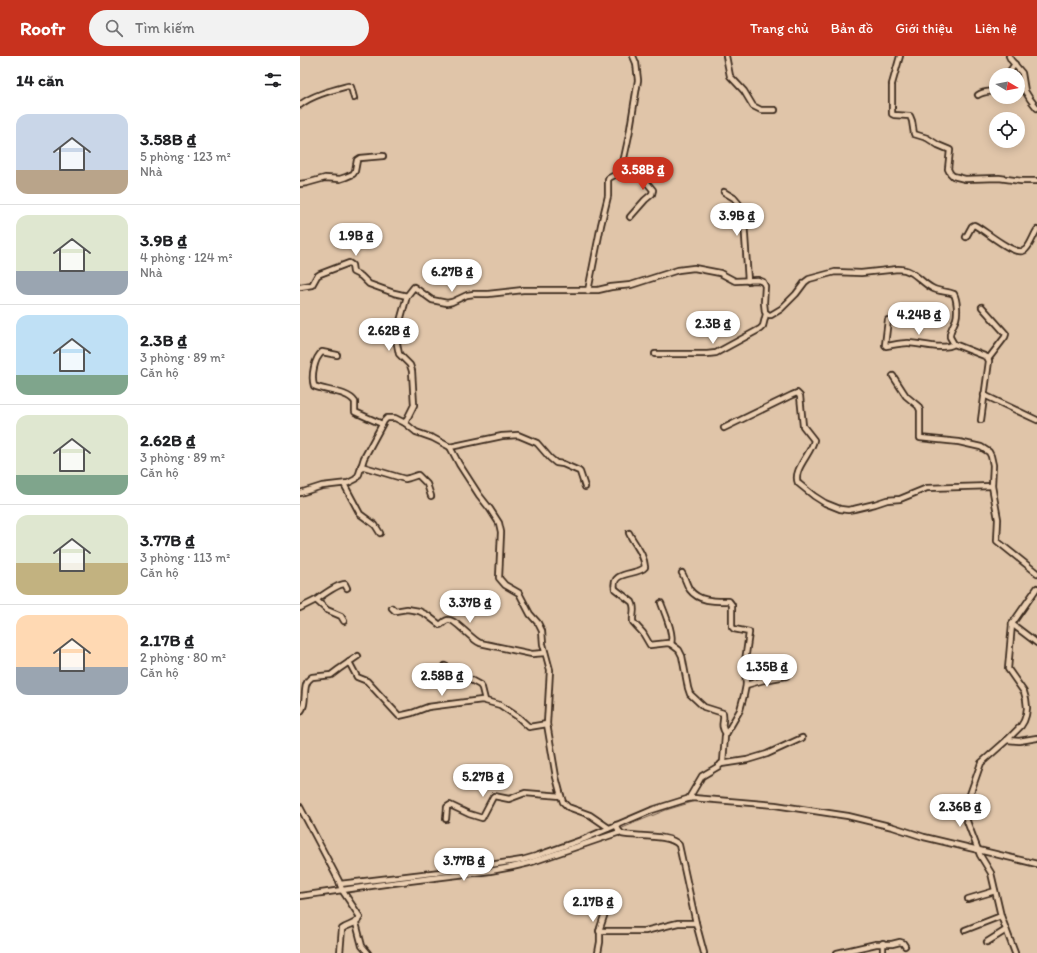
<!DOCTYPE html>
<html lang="vi">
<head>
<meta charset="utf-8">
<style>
	body { margin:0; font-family:Itim,sans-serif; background:#f2f2f2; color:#202124; height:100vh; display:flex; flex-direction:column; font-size:15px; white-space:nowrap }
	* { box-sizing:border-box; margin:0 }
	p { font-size:13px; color:#757577 }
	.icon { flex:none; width:22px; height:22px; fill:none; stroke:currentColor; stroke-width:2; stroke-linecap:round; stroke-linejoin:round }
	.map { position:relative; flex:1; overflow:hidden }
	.drawer { display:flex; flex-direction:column; background:#fff; width:300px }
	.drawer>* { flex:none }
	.needle { width:26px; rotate:100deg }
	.tools { position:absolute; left:689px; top:12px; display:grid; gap:8px }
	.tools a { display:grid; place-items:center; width:36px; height:36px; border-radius:50%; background:#fff; box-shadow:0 2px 10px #0003; font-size:20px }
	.price { position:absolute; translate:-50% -34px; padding:0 9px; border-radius:14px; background:#fff; color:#222; font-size:13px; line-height:26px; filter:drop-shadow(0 1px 2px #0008) }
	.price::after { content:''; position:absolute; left:50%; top:24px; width:12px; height:9px; margin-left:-6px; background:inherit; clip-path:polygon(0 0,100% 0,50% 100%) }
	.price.on { background:#c8321e; color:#fff }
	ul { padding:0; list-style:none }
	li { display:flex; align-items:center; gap:12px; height:100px; padding:0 16px }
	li+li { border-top:1px solid #e0e0e0 }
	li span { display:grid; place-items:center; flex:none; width:112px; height:80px; border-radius:12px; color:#555 }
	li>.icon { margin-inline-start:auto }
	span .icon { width:48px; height:48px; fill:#fffc; stroke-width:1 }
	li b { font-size:17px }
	h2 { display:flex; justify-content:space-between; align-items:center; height:48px; padding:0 16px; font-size:17px }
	header { display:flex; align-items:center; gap:24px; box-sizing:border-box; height:56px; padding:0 20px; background:#c8321e; color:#fff }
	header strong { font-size:19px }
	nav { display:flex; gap:22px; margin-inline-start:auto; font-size:14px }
	.search { width:280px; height:36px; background:#f2f2f2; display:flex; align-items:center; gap:10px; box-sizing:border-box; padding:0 14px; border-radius:22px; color:#757577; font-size:15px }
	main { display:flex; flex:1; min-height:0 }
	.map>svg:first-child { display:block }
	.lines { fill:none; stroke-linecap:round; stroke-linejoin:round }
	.stream { stroke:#735e4d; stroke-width:1 }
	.minor-casing { stroke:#3b2a1e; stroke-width:8 }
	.minor { stroke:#ebcfb2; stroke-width:4.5 }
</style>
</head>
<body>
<header>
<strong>Roofr</strong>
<div class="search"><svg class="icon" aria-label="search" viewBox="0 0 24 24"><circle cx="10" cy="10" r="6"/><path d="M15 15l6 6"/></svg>Tìm kiếm</div>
<nav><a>Trang chủ</a><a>Bản đồ</a><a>Giới thiệu</a><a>Liên hệ</a></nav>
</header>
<main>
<section class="drawer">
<h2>14 căn<svg class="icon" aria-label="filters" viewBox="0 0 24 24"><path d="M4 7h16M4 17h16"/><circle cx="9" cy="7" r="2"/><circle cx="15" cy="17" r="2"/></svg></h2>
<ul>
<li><span style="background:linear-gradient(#c9d6e8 70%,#b9a48a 0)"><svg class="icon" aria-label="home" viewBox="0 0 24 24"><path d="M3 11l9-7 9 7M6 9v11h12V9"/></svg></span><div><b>3.58B ₫</b><p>5 phòng · 123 m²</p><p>Nhà</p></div></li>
<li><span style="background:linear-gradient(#dfe7d0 70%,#9aa5b1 0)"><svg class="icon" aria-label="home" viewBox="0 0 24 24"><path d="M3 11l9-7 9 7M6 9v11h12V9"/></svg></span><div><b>3.9B ₫</b><p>4 phòng · 124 m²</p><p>Nhà</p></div></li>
<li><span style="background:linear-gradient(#bfe0f5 75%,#7fa58c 0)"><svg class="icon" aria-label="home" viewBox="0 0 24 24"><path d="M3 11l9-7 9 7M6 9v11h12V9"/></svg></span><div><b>2.3B ₫</b><p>3 phòng · 89 m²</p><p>Căn hộ</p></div></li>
<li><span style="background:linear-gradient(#dfe7d0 75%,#7fa58c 0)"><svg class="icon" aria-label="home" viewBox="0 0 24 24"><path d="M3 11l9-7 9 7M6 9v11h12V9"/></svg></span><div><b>2.62B ₫</b><p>3 phòng · 89 m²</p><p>Căn hộ</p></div></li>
<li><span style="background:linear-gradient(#dfe7d0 60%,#c2b280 0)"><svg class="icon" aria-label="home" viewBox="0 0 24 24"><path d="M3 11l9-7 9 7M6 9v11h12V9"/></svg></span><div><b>3.77B ₫</b><p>3 phòng · 113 m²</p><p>Căn hộ</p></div></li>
<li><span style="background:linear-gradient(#ffd9b3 65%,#9aa5b1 0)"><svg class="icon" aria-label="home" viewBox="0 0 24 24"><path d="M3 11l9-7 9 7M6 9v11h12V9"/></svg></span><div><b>2.17B ₫</b><p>2 phòng · 80 m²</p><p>Căn hộ</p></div></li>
</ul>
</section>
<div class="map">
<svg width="737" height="897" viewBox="0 0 737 897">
	<rect width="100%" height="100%" fill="#e0c5a9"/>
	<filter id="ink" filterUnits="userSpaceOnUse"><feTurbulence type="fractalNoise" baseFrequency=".025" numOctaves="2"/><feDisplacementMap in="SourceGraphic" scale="8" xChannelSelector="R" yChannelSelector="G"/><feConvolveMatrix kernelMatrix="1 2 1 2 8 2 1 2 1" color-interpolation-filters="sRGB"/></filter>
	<g filter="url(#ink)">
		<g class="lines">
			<g class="stream">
				<path d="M502 755 554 764"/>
				<path d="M585 771 612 780"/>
				<path d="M320 773 366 754 396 745H404"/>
				<path d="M642 788 678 797"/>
				<path d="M258 795 317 774"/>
				<path d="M681 798 737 810"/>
				<path d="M224 806 230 804"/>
				<path d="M164 815 215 808"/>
				<path d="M43 831 151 817"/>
				<path d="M6 837 38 831"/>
			</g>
			<g class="minor-casing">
				<g id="minor">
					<path d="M426 0 430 20 444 35 453 50 461 54H475"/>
					<path d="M709 0 711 4 722 17 725 35 730 43 737 52"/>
					<path d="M707 19 715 8"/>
					<path d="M592 28 600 0"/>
					<path d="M592 30V58L594 59 610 60 612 65 614 78 627 82 638 89 650 94 648 113 650 117 653 120 665 123 699 122 721 125H737"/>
					<path d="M678 39C684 35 689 36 696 35"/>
					<path d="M0 49C12 39 33 34 48 30L51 31 54 42"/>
					<path d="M321 116 334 115 338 116 353 134 352 138 345 144 330 161"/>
					<path d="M0 128 7 127 25 122 40 123 46 121 53 118 55 115 57 104 60 102 83 100"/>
					<path d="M424 136 434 142 439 148 444 165 448 225"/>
					<path d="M666 181 672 170 674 169C684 173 717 204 726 193 731 188 733 180 737 174"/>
					<path d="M0 231 12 229 17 220 20 218 49 207 52 209 53 216 61 220 69 228 94 237 107 240"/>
					<path d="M288 235 301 169 308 140V124L309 122 321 116 329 79 338 24 336 7 333 0"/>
					<path d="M682 251 706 278 705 281 689 302"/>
					<path d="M588 264 585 289 586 290C593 289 601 287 608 287 620 287 644 295 654 288"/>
					<path d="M72 275 79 280 96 283"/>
					<path d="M355 298H407L416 297 460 273 463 270 466 258"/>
					<path d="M37 299 22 296C14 303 11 320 14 330 25 335 48 335 55 346V356L82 368"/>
					<path d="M593 320 606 340 618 350 620 354V382L659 386 681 391 689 396 691 400 693 409 692 430 698 463 697 485 737 517"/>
					<path d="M684 339 737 364"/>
					<path d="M105 367 114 349 112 315 110 309 99 298 96 283 97 276 107 240 114 231 132 244 147 247 152 246 167 239 174 238H188L223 234H298L311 231 331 229 378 214 394 212 420 217 435 225 458 224 463 226 465 230 464 247 465 256 469 259H471L481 253 496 238 505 226 509 223 535 216 561 217 598 213C614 213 619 225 632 232 639 236 647 235 654 238 657 244 658 256 656 263 654 268 651 273 650 278V281L654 288 687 301 689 305 681 364"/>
					<path d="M424 372 492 339 497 337 500 340 503 370 514 384C512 397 492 414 498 427L514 440 525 447 540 453 548 454 554 453 575 448 587 444 600 443 627 432 692 430"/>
					<path d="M150 391 202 380 218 379 237 387 250 402 256 407 263 408 279 415 280 416 285 431"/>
					<path d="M61 410 105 423 109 422 118 419 127 428 131 440"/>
					<path d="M44 428 60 458 75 469 80 477"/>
					<path d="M0 437 22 430 48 427 56 423 59 418 64 402 84 365 87 362H95L105 367 116 376 133 382 150 391 159 408 179 439 190 453 199 467 201 476 199 522 205 529 219 537 230 558 238 567 242 575 243 588 250 614 247 668 256 721 261 740 263 746 268 751 290 759 309 772"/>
					<path d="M329 477C334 488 344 497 345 511 338 520 310 514 315 533L332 546C336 553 332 559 333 566L343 577 350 589 368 587 371 588 379 594 382 600 388 632 390 638 404 651 423 657C425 667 419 667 426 678"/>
					<path d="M382 517C385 522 387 530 390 534 399 546 416 545 429 545L432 549V571L434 573 449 576V577L445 605 446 629 444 639 440 654 425 680 423 706 419 710 402 720 389 742"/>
					<path d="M16 544C23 539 37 528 45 528L47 532"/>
					<path d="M361 547C365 558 374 577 371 588"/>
					<path d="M0 552 16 544 27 554 41 560 44 565"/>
					<path d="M92 552 95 555 107 553 119 555 127 559 140 569C142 568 145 564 148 564 154 562 172 584 180 587L232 598 245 597"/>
					<path d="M712 568 737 587"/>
					<path d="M49 606 57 621 67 625 99 660 112 657 128 651 182 644 200 649 218 661 229 671 247 668"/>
					<path d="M145 610 180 629 182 632 185 644"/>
					<path d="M446 629 464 624 486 620"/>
					<path d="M0 656C9 648 0 628 12 621L31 619 39 613 58 600"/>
					<path d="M707 684 719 685 737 682"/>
					<path d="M421 708 447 704 467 698 502 682"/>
					<path d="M0 751 39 825 42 834 60 861C56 869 49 868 42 873L40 897"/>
					<path d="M146 763 147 751 150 749 169 758 182 762 193 741 194 740 209 743 225 737 261 740"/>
					<path d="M316 769 319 775 322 778C336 781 370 778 379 789L396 867 404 897"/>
					<path d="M40 828 157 814 222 804 236 800 284 783 352 754 387 743 393 742 475 749 548 760 593 771 624 781 737 808"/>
					<path d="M0 840 85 828 190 815 212 811 229 807 320 776"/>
					<path d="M668 843 695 835"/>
					<path d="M56 867 62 890 68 897"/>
					<path d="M665 874 701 860"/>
					<path d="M299 875H345L378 867H396"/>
					<path d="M687 886 706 874"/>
					<path d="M298 897 300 886V872L307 851 310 840"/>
					<path d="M537 897 576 888H592L600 886 603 887 605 890"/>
					<path d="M583 897V887"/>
					<path d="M715 897 701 860 691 817 680 799 665 760 667 747 681 707 707 684 721 670 724 665 726 659 727 652 726 643 724 636 708 613 712 568 737 532"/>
				</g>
			</g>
			<use href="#minor" class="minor"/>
		</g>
	</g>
</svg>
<div class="tools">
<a><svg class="needle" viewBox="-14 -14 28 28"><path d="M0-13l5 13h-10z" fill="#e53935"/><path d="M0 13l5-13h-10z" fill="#757577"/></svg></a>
<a><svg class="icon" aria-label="locate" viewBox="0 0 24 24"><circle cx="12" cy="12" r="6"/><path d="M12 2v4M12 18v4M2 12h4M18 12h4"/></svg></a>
</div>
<b class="price on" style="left:343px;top:135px">3.58B ₫</b>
<b class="price" style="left:437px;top:181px">3.9B ₫</b>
<b class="price" style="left:56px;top:201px">1.9B ₫</b>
<b class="price" style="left:152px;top:237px">6.27B ₫</b>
<b class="price" style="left:619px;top:280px">4.24B ₫</b>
<b class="price" style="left:413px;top:289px">2.3B ₫</b>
<b class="price" style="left:89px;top:296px">2.62B ₫</b>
<b class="price" style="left:170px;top:568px">3.37B ₫</b>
<b class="price" style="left:467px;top:632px">1.35B ₫</b>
<b class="price" style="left:142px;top:641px">2.58B ₫</b>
<b class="price" style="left:183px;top:742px">5.27B ₫</b>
<b class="price" style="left:660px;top:772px">2.36B ₫</b>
<b class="price" style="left:164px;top:826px">3.77B ₫</b>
<b class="price" style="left:293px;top:867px">2.17B ₫</b>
</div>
</main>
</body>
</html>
